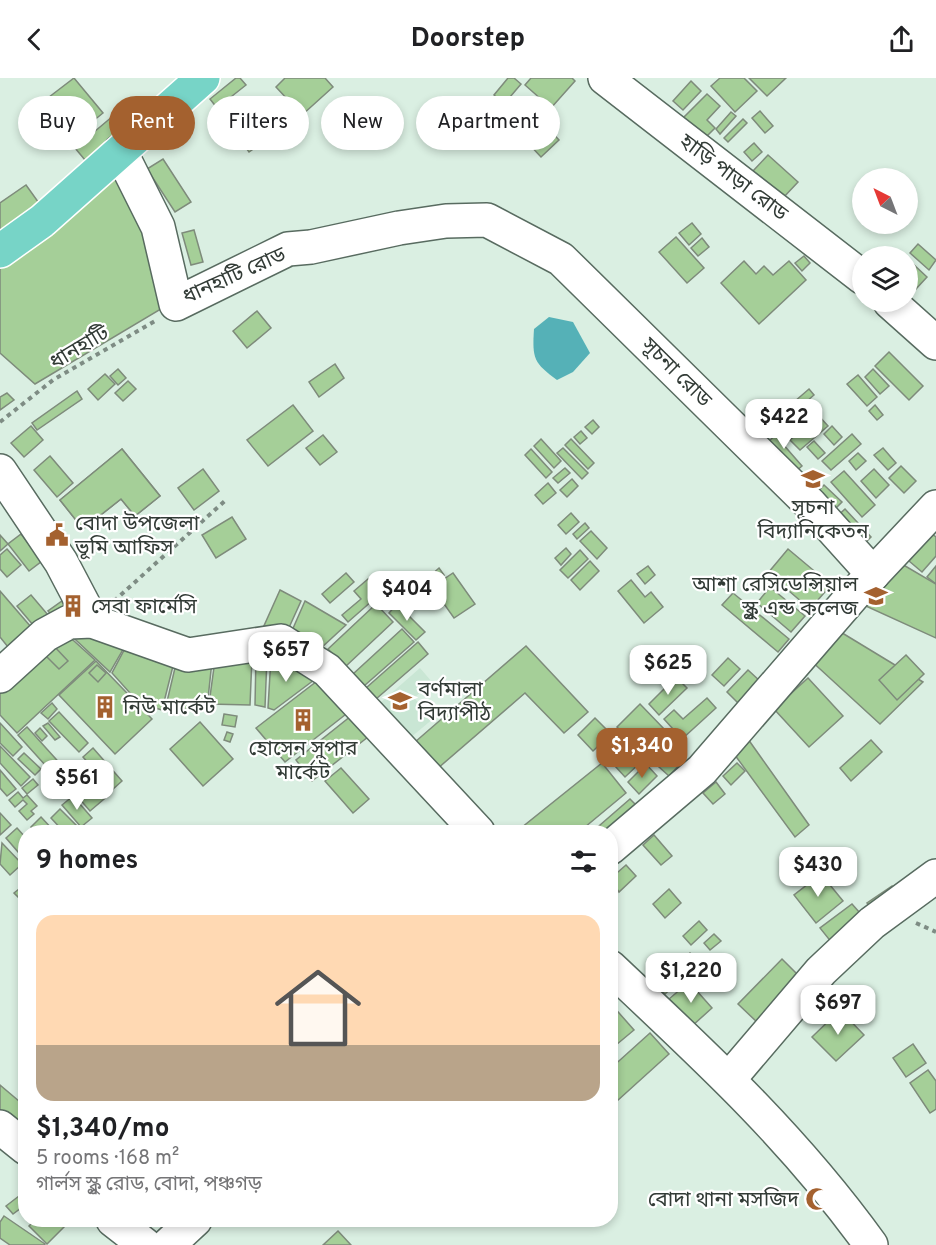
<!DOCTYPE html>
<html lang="en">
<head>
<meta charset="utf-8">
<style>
	body { margin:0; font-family:Overpass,"Noto Sans Bengali",sans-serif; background:#f6f6f6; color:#202124; height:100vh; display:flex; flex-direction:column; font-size:22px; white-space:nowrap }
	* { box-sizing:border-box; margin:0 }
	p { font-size:20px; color:#757577 }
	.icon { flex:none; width:33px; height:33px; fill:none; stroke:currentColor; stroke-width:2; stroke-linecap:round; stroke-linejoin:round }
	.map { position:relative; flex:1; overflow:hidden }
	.drawer { position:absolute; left:18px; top:747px; width:600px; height:402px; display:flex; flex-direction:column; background:#fff; border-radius:24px; box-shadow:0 3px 9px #0003 }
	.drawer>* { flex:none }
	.banner { position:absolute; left:18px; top:18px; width:600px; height:54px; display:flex; gap:12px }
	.needle { width:39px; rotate:318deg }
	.fabs { position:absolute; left:852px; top:90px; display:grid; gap:12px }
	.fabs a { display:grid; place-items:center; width:66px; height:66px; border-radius:50%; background:#fff; box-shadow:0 3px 9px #0003; font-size:30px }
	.price { position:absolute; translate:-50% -51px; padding:0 14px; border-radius:12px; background:#fff; color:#222; font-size:20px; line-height:39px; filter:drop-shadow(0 2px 3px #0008) }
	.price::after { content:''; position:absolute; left:50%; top:36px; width:18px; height:14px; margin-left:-9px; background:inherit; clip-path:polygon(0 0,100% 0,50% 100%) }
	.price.on { background:#a4612f; color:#fff }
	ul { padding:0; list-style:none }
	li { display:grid; align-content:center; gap:12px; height:318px; padding:0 18px }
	li span { display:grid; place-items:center; height:186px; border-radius:18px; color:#555 }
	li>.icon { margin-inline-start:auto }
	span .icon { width:108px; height:108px; fill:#fffc; stroke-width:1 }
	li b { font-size:26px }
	h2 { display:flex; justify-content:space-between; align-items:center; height:72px; padding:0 18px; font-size:26px }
	.chip { padding:0 21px; border-radius:27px; background:#fff; box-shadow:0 3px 9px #0003; font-size:21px; line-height:54px }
	.chip.on { background:#a4612f; color:#fff }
	header { display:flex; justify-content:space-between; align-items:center; height:78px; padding:0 18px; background:#fff; font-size:27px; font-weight:700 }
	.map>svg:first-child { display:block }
	.built { fill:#c9e6d4 }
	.water { fill:#55b1b7 }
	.building { fill:#a5cf98; stroke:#7e8b7b; stroke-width:1.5 }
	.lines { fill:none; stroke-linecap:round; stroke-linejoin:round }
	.minor-casing { stroke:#586b60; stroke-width:36 }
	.major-casing { stroke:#fff; stroke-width:36 }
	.path { stroke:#7e8c84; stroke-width:4; stroke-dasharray:4.5 4.5; stroke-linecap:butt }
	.minor { stroke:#fff; stroke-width:33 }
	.major { stroke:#77d4c7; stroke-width:33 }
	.labels { text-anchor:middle; stroke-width:4.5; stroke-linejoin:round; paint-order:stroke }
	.street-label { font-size:21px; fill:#323b36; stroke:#fff }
	.poi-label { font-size:21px; fill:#323b36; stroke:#fff; text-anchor:start }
</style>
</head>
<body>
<header><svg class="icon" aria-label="back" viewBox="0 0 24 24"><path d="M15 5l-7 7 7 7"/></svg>Doorstep<svg class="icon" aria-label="share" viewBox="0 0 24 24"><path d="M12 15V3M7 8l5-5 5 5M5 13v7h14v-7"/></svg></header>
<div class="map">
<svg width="936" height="1167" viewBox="0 0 936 1167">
	<rect width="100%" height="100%" fill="#daefe2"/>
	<path class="built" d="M420 590 432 604 414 620 434 640 410 660 379 626Z"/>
	<path class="water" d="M549 239 573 244 590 275 573 294 557 302C534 285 532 281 534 251Z"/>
	<g class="building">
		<path d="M74 0 103 35 66 65 36 29Z"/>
		<path d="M236 0H240L246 7 217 30 210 21Z"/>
		<path d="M325 0 333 9 302 37 276 9 285 0Z"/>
		<path d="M508 0H514L521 6 504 26 494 17Z"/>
		<path d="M531 0H572L575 3 551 30 525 7Z"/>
		<path d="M720 0H744L757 13 735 34 711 8Z"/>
		<path d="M749 0H786L767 18Z"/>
		<path d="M691 3 701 13 683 32 673 23Z"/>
		<path d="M707 16 720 28 707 42 715 50 703 62 682 41Z"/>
		<path d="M244 23 270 59 249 74 223 38Z"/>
		<path d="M530 31 559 62 541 79 512 48Z"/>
		<path d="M760 33 773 48 765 55 752 40Z"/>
		<path d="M731 34 736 38 720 56 716 51Z"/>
		<path d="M113 38 128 57 90 88 75 70Z"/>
		<path d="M743 41 747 45 728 64 724 60Z"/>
		<path d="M754 65 762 74 752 83 744 74Z"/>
		<path d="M768 77 798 104 783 120 753 93Z"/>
		<path d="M163 81 191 124 175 134 147 91Z"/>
		<path d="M107 94 128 110 171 225 35 306 0 275V179Z"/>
		<path d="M26 107 44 132 0 163V125Z"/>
		<path d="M692 145 701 156 689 167 679 155Z"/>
		<path d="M194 152 203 184 191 187 182 155Z"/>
		<path d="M676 159 704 190 687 205 659 174Z"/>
		<path d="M702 160 709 169 698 178 691 170Z"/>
		<path d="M918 166 936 182 929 192 910 175Z"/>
		<path d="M804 178 810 185 802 193 795 185Z"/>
		<path d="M744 183 756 196 764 188 773 197 789 183 806 202 759 246 721 205Z"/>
		<path d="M912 185 927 199 916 211 908 204V190Z"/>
		<path d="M257 233 271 250 247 270 233 253Z"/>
		<path d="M889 274 923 308 909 322 875 288Z"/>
		<path d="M335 286 344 300 319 319 309 304Z"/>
		<path d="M118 291 126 300 118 307 110 298Z"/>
		<path d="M873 291 889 308 880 316 865 299Z"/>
		<path d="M105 296 115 306 98 322 88 311Z"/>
		<path d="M858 297 877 319 867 328 847 306Z"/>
		<path d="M128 303 136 311 123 323 115 315Z"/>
		<path d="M809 311 814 317 792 336 787 330Z"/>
		<path d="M77 313 82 321 37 352 32 345Z"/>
		<path d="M7 315 14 322 0 332V319Z"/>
		<path d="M293 327 313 353 268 388 247 362Z"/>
		<path d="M806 327 812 333 795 347 790 341Z"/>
		<path d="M875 327 883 337 877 342 869 333Z"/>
		<path d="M818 337 828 348 800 372 790 362Z"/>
		<path d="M593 342 599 349 592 356 585 349Z"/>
		<path d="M31 348 43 362 24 379 11 365Z"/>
		<path d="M832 348 842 359 834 367 824 356Z"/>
		<path d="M783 350 790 358 782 365 802 388 794 395 767 365Z"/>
		<path d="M581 353 587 360 580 366 574 359Z"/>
		<path d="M852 356 861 366 831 392 822 383Z"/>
		<path d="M323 357 337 374 320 387 306 370Z"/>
		<path d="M541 361 561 383 554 390 534 368Z"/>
		<path d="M571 361 594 385 588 391 565 367Z"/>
		<path d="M814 363 825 375 818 381 807 369Z"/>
		<path d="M563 370 588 395 582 401 557 375Z"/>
		<path d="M883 370 896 385 888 392 874 377Z"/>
		<path d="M122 371 160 418 135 438 121 421 83 451 60 422Z"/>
		<path d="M122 371 160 418 135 438 121 421 83 451 60 422Z"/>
		<path d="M531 371 552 394 546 400 525 377Z"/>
		<path d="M858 375 866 383 856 392 849 383Z"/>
		<path d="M50 378 73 405 57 419 34 392Z"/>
		<path d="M901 388 916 403 904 415 889 400Z"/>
		<path d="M565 390 570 395 558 405 553 400Z"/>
		<path d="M203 391 219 413 194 432 178 410Z"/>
		<path d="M874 391 889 407 876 420 861 403Z"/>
		<path d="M844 393 875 427 862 439 831 404Z"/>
		<path d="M572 401 578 408 567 419 560 412Z"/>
		<path d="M548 405 556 415 543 426 535 417Z"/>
		<path d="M824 407 842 424 831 435 814 418Z"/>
		<path d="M845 431 871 459 861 469 834 441Z"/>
		<path d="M571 435 579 444 566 456 558 447Z"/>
		<path d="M232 439 246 461 216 480 202 457Z"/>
		<path d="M585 445 589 450 577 461 573 456Z"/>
		<path d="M591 453 607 470 597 481 580 463Z"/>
		<path d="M21 456 42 483 29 493 8 466Z"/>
		<path d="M932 456 936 459V478L922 494 909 483Z"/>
		<path d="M0 457 8 466 0 473Z"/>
		<path d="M566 470 571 476 561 487 555 480Z"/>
		<path d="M7 471 21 487 7 499 0 491V477Z"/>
		<path d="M788 471 831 507 810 531 768 495Z"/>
		<path d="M580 472 588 481 568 500 560 492Z"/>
		<path d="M895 482 936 506V560L857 524Z"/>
		<path d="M590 483 599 493 580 512 571 502Z"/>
		<path d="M648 488 655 497 645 506 637 496Z"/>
		<path d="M936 488V506L927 499Z"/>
		<path d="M439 490 444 497 436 503 431 497Z"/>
		<path d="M346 495 354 504 330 525 322 516Z"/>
		<path d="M453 495 475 526 454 540 432 509Z"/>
		<path d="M368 501 381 515 348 544 342 537 361 521 354 513Z"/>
		<path d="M631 502 645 519 651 514 663 529 644 545 618 513Z"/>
		<path d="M770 509 805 538 791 554 757 525Z"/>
		<path d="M280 512 301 523 287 554 263 550Z"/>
		<path d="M0 513 31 549 8 569 0 559Z"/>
		<path d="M733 515 789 561 778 574 722 527Z"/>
		<path d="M31 517 54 544 39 554 17 528Z"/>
		<path d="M62 523 66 535 56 542 48 533Z"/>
		<path d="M305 523 346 547 321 570 291 555Z"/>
		<path d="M376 526 393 544 345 589 328 571Z"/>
		<path d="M397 526 425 554 416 562 389 535Z"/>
		<path d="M62 549 129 561 110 594Z"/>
		<path d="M834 550 923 604 880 646 808 580Z"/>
		<path d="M402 551 414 564 364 608 353 596Z"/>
		<path d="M63 553 95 582 17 655 0 637V608Z"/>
		<path d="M130 561 176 576 162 632 139 625 112 595Z"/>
		<path d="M418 564 428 576 376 621 366 610Z"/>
		<path d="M52 566 68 583 59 591 43 575Z"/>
		<path d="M526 568 588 634 564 655 525 615 437 691 415 664Z"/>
		<path d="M178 577 212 583 207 630 165 632Z"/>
		<path d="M906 577 924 596 897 622 879 602Z"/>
		<path d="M256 578 267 579 265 629 255 627Z"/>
		<path d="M252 579 250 627 209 626 215 582Z"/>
		<path d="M271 579 318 599 274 632 268 630Z"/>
		<path d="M728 580 740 591 724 608 712 597Z"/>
		<path d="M96 583 152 641 115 676 59 617Z"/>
		<path d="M97 587 106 595 98 604 89 595Z"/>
		<path d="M748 592 761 604 740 627 727 614Z"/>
		<path d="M676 599 687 610 659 637 649 626Z"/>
		<path d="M321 600 350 633 285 684 256 650Z"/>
		<path d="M808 600 843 638 809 669 774 631Z"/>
		<path d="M707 620 716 630 682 661 664 641 674 632 683 641Z"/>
		<path d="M52 625 57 631 48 641 41 635Z"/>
		<path d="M640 626 666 653 643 675 617 649Z"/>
		<path d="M59 634 88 665 79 674 49 643Z"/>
		<path d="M224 636 237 638 235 649 222 647Z"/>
		<path d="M351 638 368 659 312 703 296 682Z"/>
		<path d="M595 640 611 656 593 673 578 657Z"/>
		<path d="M200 644 233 681 203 708 170 671Z"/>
		<path d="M0 645 22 669 13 678 0 665Z"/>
		<path d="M48 645 60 659 55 662 43 648Z"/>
		<path d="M27 649 74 701 65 709 18 657Z"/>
		<path d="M40 650 47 658 42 663 35 655Z"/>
		<path d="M227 654 233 656 230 664 224 662Z"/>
		<path d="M743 654 809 747 795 759 729 669Z"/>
		<path d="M621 660 642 683 625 699 604 676Z"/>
		<path d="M871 662 882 674 851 703 840 690Z"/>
		<path d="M0 668 30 699 21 708 0 685Z"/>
		<path d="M661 668 680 686 669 698 649 680Z"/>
		<path d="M93 670 122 703 112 712 83 679Z"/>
		<path d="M24 675 41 691 35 697 18 681Z"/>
		<path d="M602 685 626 715 579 754H516Z"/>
		<path d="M737 685 745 693 731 707 723 698Z"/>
		<path d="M646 686 657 698 639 716 628 704Z"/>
		<path d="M341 690 369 721 353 735 325 703Z"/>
		<path d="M0 692 16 711 7 718 0 710Z"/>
		<path d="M96 699 110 716 90 733 71 711 81 703 86 708Z"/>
		<path d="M33 701 38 707 27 716 22 710Z"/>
		<path d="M716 704 725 716 713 726 703 715Z"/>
		<path d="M18 714 23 720 27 717 37 728 31 733 34 736 27 742 19 733 27 726 23 722 15 729 9 722Z"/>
		<path d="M73 718 92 740 81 749 62 727Z"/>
		<path d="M630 721 643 734 610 754H592Z"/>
		<path d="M60 731 78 749 72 754H64L51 740Z"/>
		<path d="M0 735 11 747 0 757Z"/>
		<path d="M41 739 55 754H36L31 749Z"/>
		<path d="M17 750 26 760 25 782 6 760Z"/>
		<path d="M654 757 672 778 661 787 643 767Z"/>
		<path d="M2 765 22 786 10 797 0 786Z"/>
		<path d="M626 787 636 798 619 814 610 801Z"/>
		<path d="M821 796 843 823 816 845 794 817Z"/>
		<path d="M24 807 26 809V827L14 815Z"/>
		<path d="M892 808 899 819 874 836 867 825Z"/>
		<path d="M669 811 681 825 665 840 653 826Z"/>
		<path d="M852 826 867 843 836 870 820 850Z"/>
		<path d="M699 843 707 852 691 867 683 858Z"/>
		<path d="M714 856 721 863 710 872 704 865Z"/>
		<path d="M690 875 697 882 688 890 681 883Z"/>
		<path d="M782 881 804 903 759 946 738 926Z"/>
		<path d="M674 889 684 899 665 916 655 906Z"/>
		<path d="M689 904 712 930 692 948 669 921Z"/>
		<path d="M612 927 634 952 610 972V928Z"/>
		<path d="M840 932 864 957 836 983 812 959Z"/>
		<path d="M650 955 669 976 617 1023 610 1016V991Z"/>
		<path d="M913 966 926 985 906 999 893 980Z"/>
		<path d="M928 992 936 1003V1031L930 1035 910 1005Z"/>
		<path d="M0 1007 26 1029V1056L0 1035Z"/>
		<path d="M19 1118 25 1127 13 1136 6 1128Z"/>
		<path d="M4 1138 45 1166 44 1167H10L0 1160V1144Z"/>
		<path d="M35 1142H71L47 1166 29 1148Z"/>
		<path d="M338 1153 351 1167H323Z"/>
	</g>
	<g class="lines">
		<g class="minor-casing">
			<g id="minor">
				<path d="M605 0 862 199"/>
				<path d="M120 73 158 149 176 226 288 171 311 169 399 150 446 143 487 142 561 181 810 426 873 496"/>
				<path d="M890 224 936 265"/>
				<path d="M0 393 61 484 92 543"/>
				<path d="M0 598 45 557 69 544 92 543 188 577 281 563 327 592 478 754"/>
				<path d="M610 770 702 692 856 514 936 429"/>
				<path d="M610 889C706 979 794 1060 871 1167"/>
				<path d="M729 1001 821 893 872 845 936 798"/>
				<path d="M0 1049 26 1070"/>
				<path d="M113 1142 145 1167"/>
				<path d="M168 1167 195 1142"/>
			</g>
		</g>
		<g class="major-casing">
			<path id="major" d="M0 173 42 143 203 0"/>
		</g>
		<g class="path">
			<path d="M0 344 53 302 155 243"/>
			<path d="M114 523 227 421"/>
			<path d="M916 845 936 854"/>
		</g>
		<use href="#minor" class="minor"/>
		<use href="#major" class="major"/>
	</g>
	<defs>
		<g id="university-bare" transform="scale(1.8)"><path d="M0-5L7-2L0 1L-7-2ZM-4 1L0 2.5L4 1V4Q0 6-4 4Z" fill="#a4612f" stroke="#fff" stroke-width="2.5" paint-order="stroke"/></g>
		<g id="civic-bare" transform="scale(1.8)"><path d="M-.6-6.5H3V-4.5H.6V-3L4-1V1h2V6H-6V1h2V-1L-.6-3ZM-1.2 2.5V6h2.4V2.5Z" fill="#a4612f" stroke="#fff" stroke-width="2.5" paint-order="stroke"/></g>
		<g id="building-bare" transform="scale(1.8)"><path d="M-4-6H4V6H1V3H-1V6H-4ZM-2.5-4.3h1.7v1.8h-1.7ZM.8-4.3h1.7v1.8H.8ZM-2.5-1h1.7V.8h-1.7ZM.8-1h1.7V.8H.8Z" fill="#a4612f" stroke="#fff" stroke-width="2.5" paint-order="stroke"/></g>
		<g id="mosque-bare" transform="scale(1.8)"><path d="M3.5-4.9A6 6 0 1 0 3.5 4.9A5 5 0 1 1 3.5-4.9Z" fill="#a4612f" stroke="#fff" stroke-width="2.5" paint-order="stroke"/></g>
	</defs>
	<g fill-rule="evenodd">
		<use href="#university-bare" x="813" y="401"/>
		<use href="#civic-bare" x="57" y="457"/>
		<use href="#university-bare" x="876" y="518"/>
		<use href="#building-bare" x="73" y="528"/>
		<use href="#university-bare" x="400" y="623"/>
		<use href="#building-bare" x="105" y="629"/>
		<use href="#building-bare" x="303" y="642"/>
		<use href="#mosque-bare" x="817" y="1121"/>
	</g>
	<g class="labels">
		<g class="street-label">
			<text transform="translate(734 99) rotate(37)" y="7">হাড়ি পাড়া রোড</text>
			<text transform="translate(234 197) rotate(-24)" y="7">ধানহাটি রোড</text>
			<text transform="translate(79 269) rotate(-31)" y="7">ধানহাটি</text>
			<text transform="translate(677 294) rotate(45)" y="7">সূচনা রোড</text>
		</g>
		<g class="poi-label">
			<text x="813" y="436" text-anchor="middle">সূচনা<tspan x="813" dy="24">বিদ্যানিকেতন</tspan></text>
			<text x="75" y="452">বোদা উপজেলা<tspan x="75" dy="24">ভূমি আফিস</tspan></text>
			<text x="858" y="513" text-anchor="end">আশা রেসিডেন্সিয়াল<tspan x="858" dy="24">স্কুল এন্ড কলেজ</tspan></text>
			<text x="91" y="535">সেবা ফার্মেসি</text>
			<text x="418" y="618">বর্ণমালা<tspan x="418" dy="24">বিদ্যাপীঠ</tspan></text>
			<text x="123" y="636">নিউ মার্কেট</text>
			<text x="303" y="677" text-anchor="middle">হোসেন সুপার<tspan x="303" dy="24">মার্কেট</tspan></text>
			<text x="799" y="1128" text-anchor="end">বোদা থানা মসজিদ</text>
		</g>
	</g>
</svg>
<div class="fabs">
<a><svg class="needle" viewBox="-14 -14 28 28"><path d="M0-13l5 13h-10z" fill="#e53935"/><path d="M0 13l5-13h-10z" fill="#757577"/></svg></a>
<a><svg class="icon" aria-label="layers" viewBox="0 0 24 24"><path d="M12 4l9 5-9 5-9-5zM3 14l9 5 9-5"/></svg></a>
</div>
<b class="price" style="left:784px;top:372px">$422</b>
<b class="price" style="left:407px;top:544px">$404</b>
<b class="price" style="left:286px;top:605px">$657</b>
<b class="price" style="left:668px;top:618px">$625</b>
<b class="price on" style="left:642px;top:701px">$1,340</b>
<b class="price" style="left:77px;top:733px">$561</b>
<b class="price" style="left:818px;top:820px">$430</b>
<b class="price" style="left:691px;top:926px">$1,220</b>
<b class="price" style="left:838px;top:958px">$697</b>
<div class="banner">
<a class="chip">Buy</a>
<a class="chip on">Rent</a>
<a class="chip">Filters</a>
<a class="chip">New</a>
<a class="chip">Apartment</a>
</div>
<section class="drawer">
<h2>9 homes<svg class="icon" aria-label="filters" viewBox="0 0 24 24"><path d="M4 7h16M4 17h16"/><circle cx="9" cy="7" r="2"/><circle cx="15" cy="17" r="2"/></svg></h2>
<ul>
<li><span style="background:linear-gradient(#ffd9b3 70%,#b9a48a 0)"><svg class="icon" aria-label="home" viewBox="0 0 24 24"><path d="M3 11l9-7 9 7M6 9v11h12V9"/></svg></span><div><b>$1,340/mo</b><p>5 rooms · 168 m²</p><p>গার্লস স্কুল রোড, বোদা, পঞ্চগড়</p></div></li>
</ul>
</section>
</div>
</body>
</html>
